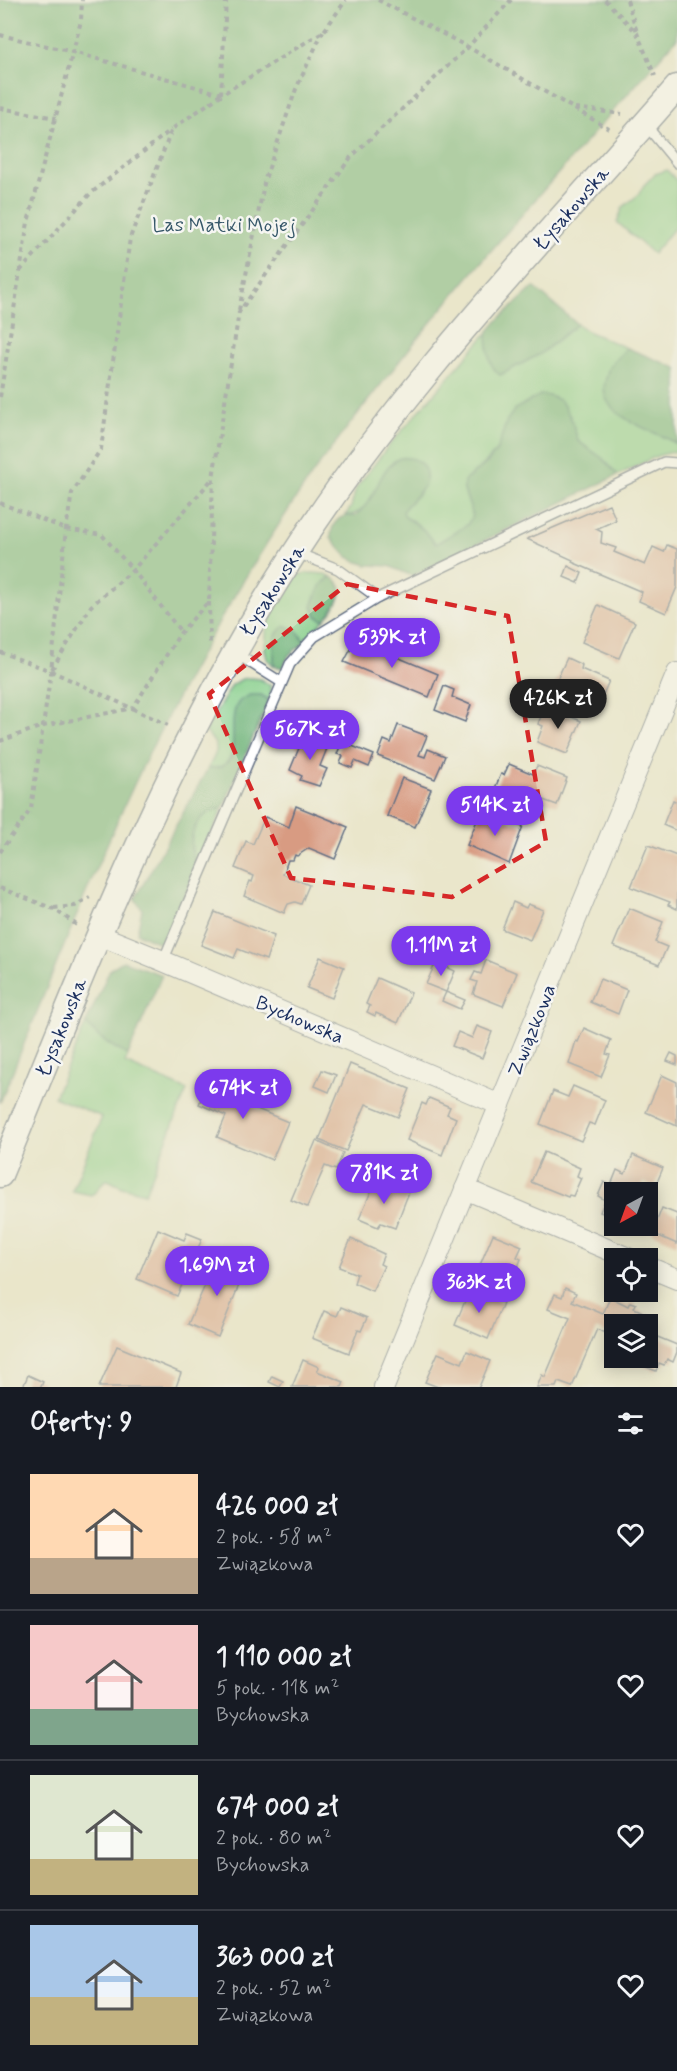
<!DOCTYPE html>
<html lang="pl">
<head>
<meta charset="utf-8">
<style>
	body { margin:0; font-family:Mynerve,sans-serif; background:#20242c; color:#f1f3f6; height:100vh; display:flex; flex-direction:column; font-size:22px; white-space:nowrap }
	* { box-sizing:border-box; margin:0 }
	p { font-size:20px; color:#9ea1a6 }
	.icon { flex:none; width:33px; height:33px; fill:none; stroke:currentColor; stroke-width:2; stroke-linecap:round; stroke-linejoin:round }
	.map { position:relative; height:1387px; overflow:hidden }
	.drawer { display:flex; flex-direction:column; background:#171b24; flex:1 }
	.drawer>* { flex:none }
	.needle { width:39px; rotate:221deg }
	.tools { position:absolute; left:604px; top:1182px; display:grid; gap:12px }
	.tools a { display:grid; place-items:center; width:54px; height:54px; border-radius:0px; background:#171b24; box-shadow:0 3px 15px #0003; font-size:30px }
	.price { position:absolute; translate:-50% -51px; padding:0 14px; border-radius:21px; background:#7c3aed; color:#fff; font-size:20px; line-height:39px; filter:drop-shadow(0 2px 3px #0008) }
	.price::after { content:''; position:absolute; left:50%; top:36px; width:18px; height:14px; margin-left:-9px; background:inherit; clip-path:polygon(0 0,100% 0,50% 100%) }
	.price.current { background:#222; color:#fff }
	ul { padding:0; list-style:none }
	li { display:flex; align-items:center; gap:18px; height:150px; padding:0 30px }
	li+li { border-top:2px solid #363941 }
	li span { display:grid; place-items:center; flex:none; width:168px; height:120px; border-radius:0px; color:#555 }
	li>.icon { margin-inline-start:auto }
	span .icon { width:72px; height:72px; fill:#fffc; stroke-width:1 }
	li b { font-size:26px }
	h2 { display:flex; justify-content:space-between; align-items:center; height:72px; padding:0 30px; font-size:26px }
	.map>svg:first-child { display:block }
	.green { fill:#87cf8b; stroke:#517f74; stroke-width:1.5 }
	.forest { fill:#6db277; stroke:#44706a; stroke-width:1.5 }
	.building { fill:#d89b82 }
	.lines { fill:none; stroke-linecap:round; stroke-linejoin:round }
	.service-casing { stroke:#636f84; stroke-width:12 }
	.minor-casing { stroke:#636f84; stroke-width:22 }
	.tertiary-casing { stroke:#636f84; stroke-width:27 }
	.path { stroke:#636f84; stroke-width:4; stroke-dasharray:4.5 4.5; stroke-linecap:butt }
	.service { stroke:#fff; stroke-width:9 }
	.minor { stroke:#fff; stroke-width:20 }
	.tertiary { stroke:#fff; stroke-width:24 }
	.marked { fill:none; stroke:#d62828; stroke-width:4.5; stroke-dasharray:12 8; stroke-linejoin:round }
	.labels { text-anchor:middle; stroke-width:5; stroke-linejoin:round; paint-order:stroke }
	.street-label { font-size:20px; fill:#1b2f5e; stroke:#f6f6f2 }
	.park-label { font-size:20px; fill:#365769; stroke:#f6f6f2 }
</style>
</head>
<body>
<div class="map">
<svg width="677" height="1387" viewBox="0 0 677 1387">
	<rect width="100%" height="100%" fill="#f6f6f2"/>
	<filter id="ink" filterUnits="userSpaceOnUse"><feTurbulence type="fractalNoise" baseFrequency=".0167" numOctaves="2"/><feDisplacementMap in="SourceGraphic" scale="12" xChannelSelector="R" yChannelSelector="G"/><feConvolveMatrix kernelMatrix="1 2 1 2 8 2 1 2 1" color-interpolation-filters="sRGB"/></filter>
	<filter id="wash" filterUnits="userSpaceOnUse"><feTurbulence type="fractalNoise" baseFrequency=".008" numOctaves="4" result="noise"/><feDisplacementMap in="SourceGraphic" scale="24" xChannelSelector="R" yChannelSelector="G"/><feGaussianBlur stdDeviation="1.35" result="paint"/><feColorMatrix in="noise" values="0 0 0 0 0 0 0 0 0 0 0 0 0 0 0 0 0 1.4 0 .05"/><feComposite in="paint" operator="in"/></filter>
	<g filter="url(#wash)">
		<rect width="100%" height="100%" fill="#eae6cb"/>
		<g class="green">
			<path d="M667 170 677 181V225L653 254 617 222 623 207 638 195 644 185 655 174Z"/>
			<path d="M577 324 587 331 627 348 609 367 655 433 677 444V451L657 456 618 475 602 458 578 441 571 418 524 404C502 416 508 434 495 452 487 464 475 472 464 481V490L473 516 467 525 436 544C427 533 419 523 405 517L402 511 420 492 426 478 386 470C377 488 368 515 345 516L351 507 356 488 386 449 487 333 490 361 500 375 540 354Z"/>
			<path d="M313 573 325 574 331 577C319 584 316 595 312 607L318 617 324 620 304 643 274 649V666L267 659 265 649 267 618 294 577 301 574Z"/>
			<path d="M251 678 260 679 270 685 271 692 269 700 261 695 235 713C233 736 240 770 208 768 219 748 220 748 205 731L232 685 242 679Z"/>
			<path d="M223 808 197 867C185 841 192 814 223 808Z"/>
			<path d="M86 1023C97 1038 112 1047 128 1055L125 1063 187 1090 145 1193 122 1187 108 1180 104 1181 96 1192 91 1195 72 1191 102 1117 54 1097Z"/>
		</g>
		<g class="forest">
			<path d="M0 0H677V38C585 144 490 248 402 358 369 400 335 441 305 485 244 575 189 670 142 768 90 877 46 991 0 1103Z"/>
			<path d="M534 287 577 324 540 354 500 375C487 366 488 348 487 333L500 318Z"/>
			<path d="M627 348 677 368V444C656 430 596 417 605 382 607 376 607 369 611 365 616 359 622 353 627 348Z"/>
			<path d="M540 395 550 396 561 401 571 418 578 441 602 458 618 475 412 576 389 566 367 565 358 562 348 557 331 538C331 528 335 519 345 516 346 516 353 516 355 516 358 514 362 509 365 506 377 493 380 470 396 460 401 456 408 458 414 459 419 461 421 463 424 468 434 486 410 498 403 511L405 517C419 524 427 533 436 544L467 525 473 516 464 490V481L488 462 497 450 507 420 515 409Z"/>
			<path d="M331 577C352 587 335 608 324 620L318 617 312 607C317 594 319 584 331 577Z"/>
			<path d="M286 626C296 629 301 633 304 643L289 655 283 668 274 666C275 652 269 633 286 626Z"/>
			<path d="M250 695H261L269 700 223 808C192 814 185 841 197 867L164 945 137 933 142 909 135 899 208 768C249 771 224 724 238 703 241 699 246 697 250 695Z"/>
			<path d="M123 961 162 975 128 1055C112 1047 97 1038 86 1023L110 969Z"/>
		</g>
		<g id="blocks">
			<g class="building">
				<path d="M609 504 616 520 596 529 602 532 601 543 616 548 614 552 645 565 653 547 664 552 667 545 677 549V587L666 613 639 601 642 592 572 562 573 560 527 539Z"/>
				<path d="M568 566 582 573 578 583 564 577Z"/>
				<path d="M598 605 635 622 619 658 582 642Z"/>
				<path d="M363 643 438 674 429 697 344 662 352 647Z"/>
				<path d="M567 658 582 665 581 669 609 681 597 708 553 688Z"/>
				<path d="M444 686 454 690 452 697 471 705 465 722 435 710Z"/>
				<path d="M545 706 581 721 567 754 537 742 543 726 538 724Z"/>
				<path d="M398 725 427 736 419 755 425 757 428 749 445 756 435 779 378 756 384 740 391 743Z"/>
				<path d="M300 735 328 746 320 766 327 769 319 786 300 780 302 776 290 770 299 748 295 746Z"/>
				<path d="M342 742 374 755 369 767 355 761 352 768 340 763 343 756 337 754Z"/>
				<path d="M509 764 533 774 537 766 567 778 557 805 535 797 530 809 496 795 493 793 501 774 504 775Z"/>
				<path d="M402 778 431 789 415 827 387 816Z"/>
				<path d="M673 800 677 802V831L663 825Z"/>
				<path d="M296 806 348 827 335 859 309 848 297 856 295 855 293 860H288L283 874 309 885 301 904 295 902 288 904 284 913 244 896 250 881 252 882 254 876 235 868 246 841 253 844 265 817 289 827Z"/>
				<path d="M480 813 505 822 506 819 523 826 509 864 467 845Z"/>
				<path d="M648 845 677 856V909L668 905 670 902 631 887Z"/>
				<path d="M513 902 526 908 528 904 543 910 530 940 502 929Z"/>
				<path d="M629 908 663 922 655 942 667 947 659 965 613 946Z"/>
				<path d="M215 912 274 936 266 960 238 949 234 958 201 945Z"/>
				<path d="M320 957 344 967 332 998 307 988Z"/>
				<path d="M486 960 517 973 503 1006 473 994 477 982 471 980 475 972 481 974Z"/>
				<path d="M436 962 455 971 446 992 426 984Z"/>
				<path d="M377 978 411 993 398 1023 376 1013 375 1016 367 1012 370 1006 366 1004Z"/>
				<path d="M600 979 627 990 618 1014 590 1002Z"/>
				<path d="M446 992 465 1000 460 1009 442 1001Z"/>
				<path d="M477 1026 492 1032 482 1058 452 1046 458 1032 472 1038Z"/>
				<path d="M584 1028 611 1040 606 1054 610 1055 601 1077 569 1064 576 1041 578 1042Z"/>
				<path d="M671 1053 677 1056V1065L667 1061Z"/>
				<path d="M350 1064 410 1089 398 1117 366 1104 346 1151 319 1140Z"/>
				<path d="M322 1070 336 1075 329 1092 315 1086Z"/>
				<path d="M211 1074 239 1085 233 1099 288 1122 272 1160 217 1137 226 1116 199 1104Z"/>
				<path d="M662 1075 677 1082V1126L646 1112Z"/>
				<path d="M573 1086 605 1100 595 1125 589 1123 581 1141 540 1124 553 1091 568 1097Z"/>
				<path d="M429 1098 450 1107 447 1114 456 1118 442 1155 407 1140 422 1103 426 1105Z"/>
				<path d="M316 1141 343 1153 336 1170 325 1166 307 1207 291 1200Z"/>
				<path d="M544 1152 580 1168 577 1176 581 1178 573 1196 569 1195 568 1197 531 1182Z"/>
				<path d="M633 1155 663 1168 655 1187 644 1182 640 1192H615V1218L600 1212 605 1200 598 1196 604 1182 611 1185 617 1170 625 1174Z"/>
				<path d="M377 1178 409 1192 395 1228 381 1223 378 1227 359 1219Z"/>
				<path d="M662 1208 677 1214V1244L652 1233Z"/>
				<path d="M158 1229 184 1240 187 1233 202 1239 177 1296 137 1279Z"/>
				<path d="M493 1234 522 1246 517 1257 521 1259 513 1279 480 1265Z"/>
				<path d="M351 1239 384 1254 380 1264 384 1266 372 1291 354 1283 357 1274 339 1267Z"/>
				<path d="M218 1256 246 1268 218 1337 188 1324Z"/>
				<path d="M565 1288 576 1293 572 1301 603 1314 610 1297 628 1306 630 1302 636 1304 634 1308 647 1314 643 1324H615V1337L597 1329 572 1387 558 1382 556 1387H537L542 1375 545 1377 570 1318 548 1309 555 1294 562 1297Z"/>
				<path d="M470 1289 503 1303 488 1339 455 1325Z"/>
				<path d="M341 1307 367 1318 361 1331 358 1330 349 1353 312 1338 324 1311 337 1316Z"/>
				<path d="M648 1333 677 1345V1352L673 1362 667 1359 664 1365 659 1363 656 1371 641 1365 643 1358H648Z"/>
				<path d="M117 1346 181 1373 176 1387H99Z"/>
				<path d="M467 1351 490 1361 479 1387H438L425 1382 438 1353 462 1363Z"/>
				<path d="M303 1360 319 1367 317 1371 344 1382 342 1387H292Z"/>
				<path d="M28 1375 43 1382 41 1387H23Z"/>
				<path d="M272 1376 283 1381 280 1387 269 1382Z"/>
			</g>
		</g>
	</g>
	<g filter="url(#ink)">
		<use href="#blocks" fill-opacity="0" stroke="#636f84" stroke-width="1.5"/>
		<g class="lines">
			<g class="service-casing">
				<g id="service">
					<path d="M645 124 677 163"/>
					<path d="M297 553 338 569 378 598"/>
					<path d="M235 653 281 682"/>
					<path d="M163 961 290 664 314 637 378 598 664 462 677 463"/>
				</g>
			</g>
			<g class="minor-casing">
				<g id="minor">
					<path d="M99 935 163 961 500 1105"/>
					<path d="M465 1189 628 1258"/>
					<path d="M648 1267 677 1279"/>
					<path d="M384 1387 677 673"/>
				</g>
			</g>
			<g class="tertiary-casing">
				<path id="tertiary" d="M0 1175C87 963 169 747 294 554 403 384 545 239 677 87"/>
			</g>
			<g class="path">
				<path d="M378 0 468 47 609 129"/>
				<path d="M605 0 637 33 655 76"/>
				<path d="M627 0 637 32"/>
				<path d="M0 35 73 52 221 94"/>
				<path d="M221 94 226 0"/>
				<path d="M0 108 56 118"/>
				<path d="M575 108 622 114"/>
				<path d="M20 271 90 194 172 129"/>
				<path d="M239 310 265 179 296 89 323 31"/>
				<path d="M0 397 28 222 81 21 82 0"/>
				<path d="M0 503 66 529 102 535 133 570 181 632"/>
				<path d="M209 602 210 647"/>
				<path d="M0 652 51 671 168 725"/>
				<path d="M52 669 91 606 133 570 213 478"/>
				<path d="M0 741 43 726 133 708 181 632 209 601 213 478 239 312 351 157 468 47 511 0"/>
				<path d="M0 852 31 809 51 671 66 529 72 493 101 449 130 238 172 129 221 95 324 31 346 0"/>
				<path d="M0 888 54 909 78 926"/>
				<path d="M54 908 75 906 90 897"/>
			</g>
			<use href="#service" class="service"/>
			<use href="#minor" class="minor"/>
			<use href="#tertiary" class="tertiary"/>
		</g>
	</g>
	<path d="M0 0H677V1387H0ZM347 584 508 616 546 842 452 897 291 878 209 694Z" fill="#eae6cb" fill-opacity=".55" fill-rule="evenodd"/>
	<path class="marked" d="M347 584 508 616 546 842 452 897 291 878 209 694Z"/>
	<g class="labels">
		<g class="street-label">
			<text transform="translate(571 208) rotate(-49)" y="7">Łysakowska</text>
			<text transform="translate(272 590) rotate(-58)" y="7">Łysakowska</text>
			<text transform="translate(300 1019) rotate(23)" y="7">Bychowska</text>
			<text transform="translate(61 1027) rotate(-68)" y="7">Łysakowska</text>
			<text transform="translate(531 1030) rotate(-68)" y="7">Związkowa</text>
		</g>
		<g class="park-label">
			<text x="224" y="231">Las Matki Mojej</text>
		</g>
	</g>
</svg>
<div class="tools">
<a><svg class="needle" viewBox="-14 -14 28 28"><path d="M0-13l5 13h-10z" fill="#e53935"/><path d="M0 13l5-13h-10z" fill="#9ea1a6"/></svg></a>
<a><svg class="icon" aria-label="locate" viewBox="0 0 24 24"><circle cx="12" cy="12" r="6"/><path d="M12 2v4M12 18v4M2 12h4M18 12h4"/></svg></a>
<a><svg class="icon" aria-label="layers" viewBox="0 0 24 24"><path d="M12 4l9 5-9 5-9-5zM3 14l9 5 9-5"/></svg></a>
</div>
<b class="price" style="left:392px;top:669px">539K zł</b>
<b class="price current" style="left:558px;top:730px">426K zł</b>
<b class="price" style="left:310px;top:761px">567K zł</b>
<b class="price" style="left:495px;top:837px">514K zł</b>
<b class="price" style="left:441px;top:977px">1.11M zł</b>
<b class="price" style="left:243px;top:1120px">674K zł</b>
<b class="price" style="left:384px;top:1205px">781K zł</b>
<b class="price" style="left:217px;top:1297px">1.69M zł</b>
<b class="price" style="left:479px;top:1314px">363K zł</b>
</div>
<section class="drawer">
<h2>Oferty: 9<svg class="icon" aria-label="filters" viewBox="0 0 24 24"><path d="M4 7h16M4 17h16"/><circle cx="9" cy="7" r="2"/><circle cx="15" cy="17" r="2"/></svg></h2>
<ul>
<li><span style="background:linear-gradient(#ffd9b3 70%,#b9a48a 0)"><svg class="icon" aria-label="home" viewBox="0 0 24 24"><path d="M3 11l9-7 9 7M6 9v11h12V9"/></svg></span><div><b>426 000 zł</b><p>2 pok. · 58 m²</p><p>Związkowa</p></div><svg class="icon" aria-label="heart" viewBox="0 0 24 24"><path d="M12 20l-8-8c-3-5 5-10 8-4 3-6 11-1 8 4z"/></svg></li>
<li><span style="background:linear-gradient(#f6c9c9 70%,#7fa58c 0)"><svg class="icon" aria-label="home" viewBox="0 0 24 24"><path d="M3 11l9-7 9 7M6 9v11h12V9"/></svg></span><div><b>1 110 000 zł</b><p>5 pok. · 118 m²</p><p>Bychowska</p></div><svg class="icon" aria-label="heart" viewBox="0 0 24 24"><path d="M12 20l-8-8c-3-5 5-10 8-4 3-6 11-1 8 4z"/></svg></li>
<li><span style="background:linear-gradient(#dfe7d0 70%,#c2b280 0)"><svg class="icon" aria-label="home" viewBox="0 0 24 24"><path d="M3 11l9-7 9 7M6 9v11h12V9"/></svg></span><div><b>674 000 zł</b><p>2 pok. · 80 m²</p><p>Bychowska</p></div><svg class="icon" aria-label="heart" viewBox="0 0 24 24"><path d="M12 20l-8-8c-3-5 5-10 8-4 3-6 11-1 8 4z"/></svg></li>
<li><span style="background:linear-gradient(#a9c7e8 60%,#c2b280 0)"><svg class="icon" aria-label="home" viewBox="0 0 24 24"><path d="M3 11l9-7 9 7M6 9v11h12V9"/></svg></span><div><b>363 000 zł</b><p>2 pok. · 52 m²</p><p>Związkowa</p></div><svg class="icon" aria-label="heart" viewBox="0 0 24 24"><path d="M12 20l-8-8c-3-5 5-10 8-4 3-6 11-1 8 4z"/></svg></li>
</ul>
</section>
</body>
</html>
